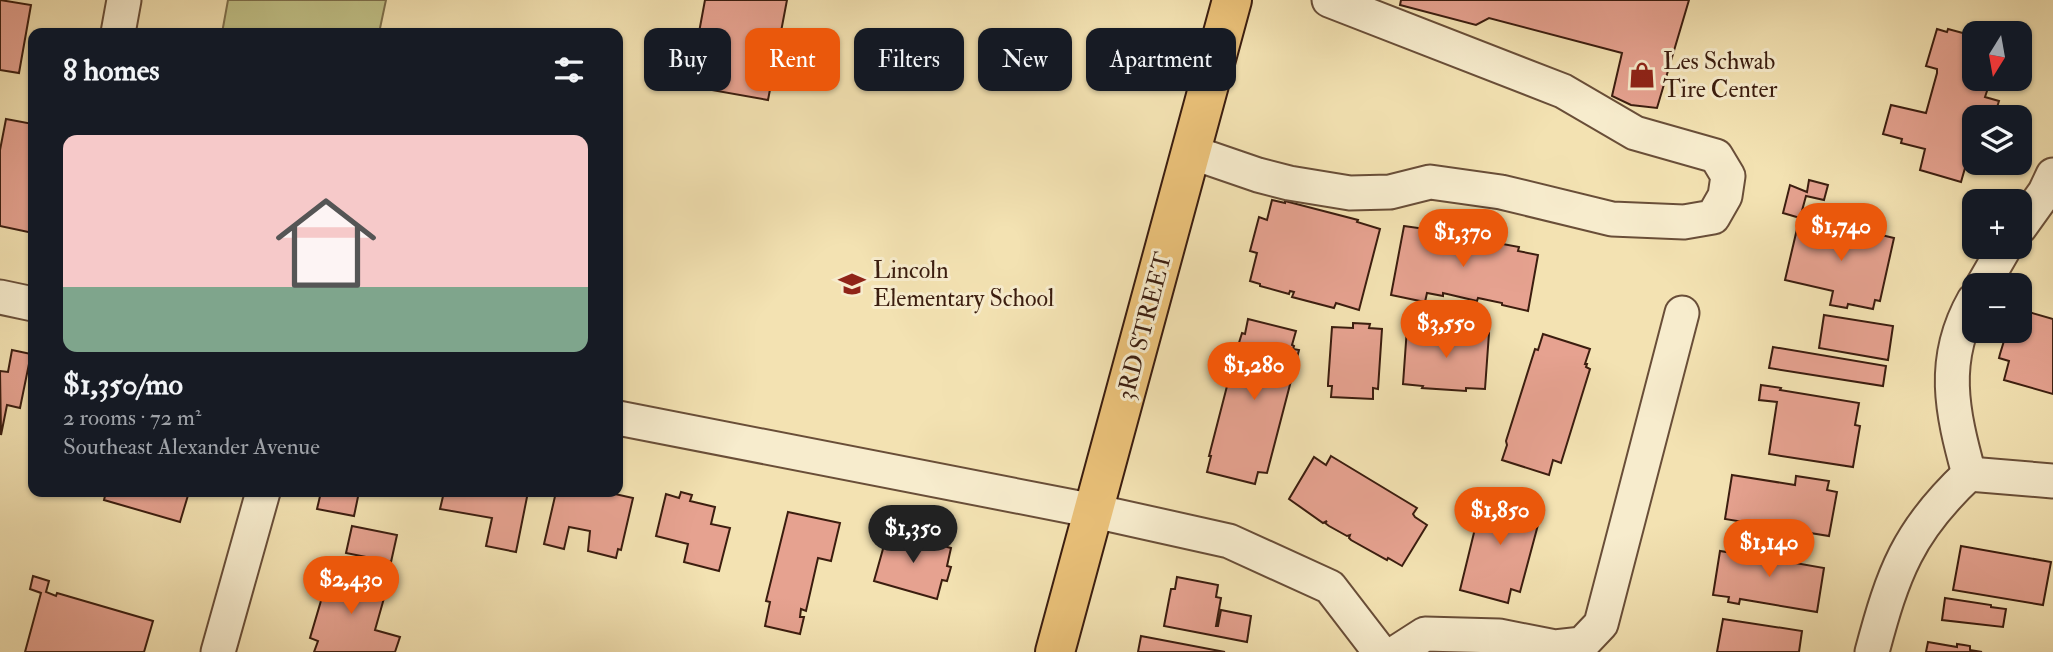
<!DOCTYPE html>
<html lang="en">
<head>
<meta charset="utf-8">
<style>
	body { margin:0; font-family:"IM FELL Double Pica",serif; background:#20242c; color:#f1f3f6; height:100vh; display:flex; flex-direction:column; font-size:26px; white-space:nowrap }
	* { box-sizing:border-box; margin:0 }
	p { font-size:23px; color:#9ea1a6 }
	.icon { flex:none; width:38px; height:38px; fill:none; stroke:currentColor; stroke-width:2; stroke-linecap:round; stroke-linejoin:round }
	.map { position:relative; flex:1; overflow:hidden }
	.panel { position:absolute; left:28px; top:28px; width:595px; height:469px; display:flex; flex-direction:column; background:#171b24; border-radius:14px; box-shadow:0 2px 5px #0004 }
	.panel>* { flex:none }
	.top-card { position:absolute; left:644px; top:28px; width:665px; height:63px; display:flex; gap:14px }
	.needle { width:46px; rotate:191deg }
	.fabs { position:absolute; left:1962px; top:21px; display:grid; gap:14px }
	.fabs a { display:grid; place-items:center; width:70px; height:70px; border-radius:14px; background:#171b24; box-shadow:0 2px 5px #0004; font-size:35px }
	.price { position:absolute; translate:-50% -60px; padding:0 16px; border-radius:24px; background:#ea580c; color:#fff; font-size:23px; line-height:46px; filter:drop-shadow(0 2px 4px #0008) }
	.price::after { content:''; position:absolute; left:50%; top:42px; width:21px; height:16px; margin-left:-10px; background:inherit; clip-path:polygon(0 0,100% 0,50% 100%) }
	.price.active { background:#222; color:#fff }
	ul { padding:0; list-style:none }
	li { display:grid; align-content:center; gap:14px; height:371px; padding:0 35px }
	li span { display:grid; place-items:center; height:217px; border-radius:14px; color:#555 }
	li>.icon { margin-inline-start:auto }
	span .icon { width:126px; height:126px; fill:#fffc; stroke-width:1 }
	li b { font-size:30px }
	h2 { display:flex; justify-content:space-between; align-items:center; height:84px; padding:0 35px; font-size:30px }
	.tag { padding:0 24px; border-radius:14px; background:#171b24; box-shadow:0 2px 5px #0004; font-size:24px; line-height:63px }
	.tag.active { background:#ea580c; color:#fff }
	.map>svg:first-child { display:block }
	.green { fill:#c1c288; stroke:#7e704c; stroke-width:2 }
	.building { fill:#e6a290; stroke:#3b1d0f; stroke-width:2 }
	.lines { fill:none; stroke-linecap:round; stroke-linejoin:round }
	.minor-casing { stroke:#694e38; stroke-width:37 }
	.highway-casing { stroke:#3b1d0f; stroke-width:42 }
	.minor { stroke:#f7eccd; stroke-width:33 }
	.highway { stroke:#eac179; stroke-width:38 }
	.labels { text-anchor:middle; stroke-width:6; stroke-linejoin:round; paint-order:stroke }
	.poi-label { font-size:24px; fill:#3b1d0f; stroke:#f7eccd; text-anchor:start }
	.street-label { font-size:24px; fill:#3b1d0f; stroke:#f7eccd }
</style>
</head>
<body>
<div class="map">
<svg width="2053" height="652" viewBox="0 0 2053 652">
	<rect width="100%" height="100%" fill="#f3e2b2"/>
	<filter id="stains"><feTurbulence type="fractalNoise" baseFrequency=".00286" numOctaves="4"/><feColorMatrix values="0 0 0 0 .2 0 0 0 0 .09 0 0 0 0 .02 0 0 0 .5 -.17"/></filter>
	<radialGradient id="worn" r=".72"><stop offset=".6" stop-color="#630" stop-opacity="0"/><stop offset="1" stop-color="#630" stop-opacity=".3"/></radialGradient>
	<path class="green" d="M228 0H386L379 33H222Z"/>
	<g class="building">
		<path d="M0 0 31 5 19 73 0 70Z"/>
		<path d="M705 0H787L768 100 689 86Z"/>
		<path d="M1401 0H1689L1657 108 1631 105 1612 96 1622 53 1489 18 1476 25 1400 5Z"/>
		<path d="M1937 29 1947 32 1948 29 1974 36V79H1984L1982 86 1988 88 1985 97 1999 101 1994 117H1974V148L1971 147 1961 182 1920 170 1925 149 1901 143 1902 139 1883 134 1891 105 1926 113 1937 73V69L1926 66Z"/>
		<path d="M6 119 33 124V233L0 226V150Z"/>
		<path d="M1809 180 1828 185 1824 200 1806 196 1800 218 1783 213 1790 185 1807 192Z"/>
		<path d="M1272 200 1285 203V201L1358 220 1357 222 1380 229 1359 310 1336 303 1334 308 1292 297 1294 292 1290 291 1289 294 1260 286V284L1250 281 1257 253 1250 251 1259 217 1267 220Z"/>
		<path d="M1827 222 1894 238 1880 301 1875 300 1873 309 1848 304 1847 308 1830 305 1833 291 1785 280 1797 229 1802 230 1803 225 1825 230Z"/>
		<path d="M1404 226 1454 233V235L1519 247 1518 251 1538 255 1528 311 1502 305V303L1478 298 1477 301 1443 293V296L1427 293 1425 302 1391 295Z"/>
		<path d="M2025 311 2053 319V394L2004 380 2009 361 1999 358 2000 354 2007 331 2018 335Z"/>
		<path d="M1824 315 1893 326 1888 360 1819 348Z"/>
		<path d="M1248 319 1296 331 1292 345 1294 346 1293 349 1299 350 1267 473 1258 472 1255 484 1207 472 1211 456H1209L1234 359 1242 333 1245 334Z"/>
		<path d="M1353 323 1370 324 1369 328 1382 329 1378 389 1373 388V399L1331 397 1332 386H1328V384L1332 327 1353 328Z"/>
		<path d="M1407 328 1432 330V334L1463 336V332L1489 333 1485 389 1466 388V391L1422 388 1423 386 1403 384Z"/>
		<path d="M1543 334 1590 349 1585 364H1587L1586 367 1590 369 1561 463 1553 460 1549 475 1502 460 1507 445 1506 441 1535 349 1538 350Z"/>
		<path d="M1773 347 1886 366 1883 386 1769 368Z"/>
		<path d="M12 350 31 354 20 408 7 405 1 435 0 371 8 372Z"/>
		<path d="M1761 385 1781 388 1780 390 1859 403 1855 425 1860 426 1853 467 1769 454 1777 402 1759 400Z"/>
		<path d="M1331 456 1417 508 1413 514 1415 517 1427 525 1402 566 1388 558 1387 560 1351 540 1349 538 1350 535 1347 536 1329 526 1325 523 1327 521 1323 523 1289 499 1314 457 1326 465Z"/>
		<path d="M1732 475 1795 485 1796 476 1829 481 1827 490 1837 492 1829 536 1725 519Z"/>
		<path d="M1489 489 1535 502 1531 516 1535 517 1534 520 1539 521 1520 592 1511 589 1508 603 1460 590 1481 504 1484 505Z"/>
		<path d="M106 492H189L180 522 104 500Z"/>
		<path d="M321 492H359L354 516 317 509Z"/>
		<path d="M444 492H528L516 552 486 546 492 518 440 509Z"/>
		<path d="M556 492H606L633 498 621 550 618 549 616 558 588 551 590 531 569 527 564 549 544 544Z"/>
		<path d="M681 492 692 495 690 501 715 507 711 524 730 528 719 571 684 562 688 544 656 536 666 494 679 498Z"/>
		<path d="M788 512 840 523 831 561 818 558 806 611 801 609 800 617H804L800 634 765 626 770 602 766 601Z"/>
		<path d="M352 526 397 535 391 562 346 553Z"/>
		<path d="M888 531 951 548 947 566 951 567 947 581 942 580 937 599 874 581Z"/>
		<path d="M1772 543 1797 548 1795 563 1824 568 1817 612 1740 599 1739 604 1728 602 1729 597 1713 595 1720 551 1769 559Z"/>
		<path d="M1961 546 2051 562 2043 605 1953 590Z"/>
		<path d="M331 567 388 584 375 630 400 637 395 652H314L318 641 310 638Z"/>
		<path d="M33 576 49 581 46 592 56 596 57 593 153 621 144 652H25L41 593 30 589Z"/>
		<path d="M1177 577 1218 585 1216 597 1221 598 1216 626H1218L1221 610 1251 616 1247 642 1164 626 1171 589H1175Z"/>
		<path d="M1945 598 1991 605V607L2006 609 2003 627 1942 620Z"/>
		<path d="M1723 619 1802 631 1799 652H1717Z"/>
		<path d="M1141 636 1225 652H1138Z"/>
		<path d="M1928 642 1957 647V644L1964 645 1970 646V650L1982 652H1926Z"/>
	</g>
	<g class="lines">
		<g class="minor-casing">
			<g id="minor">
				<path d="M118 33 124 0"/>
				<path d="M1191 152 1258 175 1289 183 1350 193 1390 192 1430 182 1501 192 1612 219 1684 222 1713 217 1725 196 1728 176 1716 156 1635 133 1563 91 1329 0"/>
				<path d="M2020 227 2045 192 2053 175"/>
				<path d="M1983 285 2005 247"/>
				<path d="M0 297 33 304"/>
				<path d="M618 418 1094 511 1229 541 1330 587 1380 652"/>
				<path d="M1969 474C1952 412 1940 360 1974 300"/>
				<path d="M1969 474 2053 481"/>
				<path d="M218 652 263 492"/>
				<path d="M1397 652 1425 634 1499 636 1555 647 1582 644 1601 624 1682 313"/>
				<path d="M1872 652C1893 573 1908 531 1969 474"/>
			</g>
		</g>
		<g class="highway-casing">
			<path id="highway" d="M1055 652 1232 0"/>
		</g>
		<use href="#minor" class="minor"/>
		<use href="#highway" class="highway"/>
	</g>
	<defs>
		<g id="shop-bare" transform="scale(2.1)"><path d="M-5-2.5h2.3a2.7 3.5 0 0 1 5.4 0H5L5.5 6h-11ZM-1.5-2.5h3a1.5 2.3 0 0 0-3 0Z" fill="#8f2418" stroke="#f7eccd" stroke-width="2.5" paint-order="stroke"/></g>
		<g id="school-bare" transform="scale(2.1)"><path d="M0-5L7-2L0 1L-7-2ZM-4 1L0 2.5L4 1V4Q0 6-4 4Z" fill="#8f2418" stroke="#f7eccd" stroke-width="2.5" paint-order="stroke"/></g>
	</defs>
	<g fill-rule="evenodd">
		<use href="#shop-bare" x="1642" y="75"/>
		<use href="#school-bare" x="852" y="284"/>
	</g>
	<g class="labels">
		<g class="poi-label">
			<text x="1663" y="69">Les Schwab<tspan x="1663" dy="28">Tire Center</tspan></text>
			<text x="873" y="278">Lincoln<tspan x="873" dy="28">Elementary School</tspan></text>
		</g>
		<g class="street-label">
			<text transform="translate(1144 326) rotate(-75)" y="8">3RD STREET</text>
		</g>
	</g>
	<rect width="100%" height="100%" filter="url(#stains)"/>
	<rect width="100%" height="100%" fill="url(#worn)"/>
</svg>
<div class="fabs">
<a><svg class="needle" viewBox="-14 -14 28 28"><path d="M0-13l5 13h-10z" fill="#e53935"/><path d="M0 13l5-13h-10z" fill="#9ea1a6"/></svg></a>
<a><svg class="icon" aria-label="layers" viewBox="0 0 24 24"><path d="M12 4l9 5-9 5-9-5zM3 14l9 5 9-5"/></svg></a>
<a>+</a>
<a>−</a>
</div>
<b class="price" style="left:1841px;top:263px">$1,740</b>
<b class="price" style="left:1463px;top:269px">$1,370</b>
<b class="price" style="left:1446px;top:360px">$3,550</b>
<b class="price" style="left:1254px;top:402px">$1,280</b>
<b class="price" style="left:1500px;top:547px">$1,850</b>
<b class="price active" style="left:913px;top:565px">$1,350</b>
<b class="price" style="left:1769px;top:579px">$1,140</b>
<b class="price" style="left:351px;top:616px">$2,430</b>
<div class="top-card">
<a class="tag">Buy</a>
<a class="tag active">Rent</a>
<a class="tag">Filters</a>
<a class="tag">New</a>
<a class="tag">Apartment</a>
</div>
<section class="panel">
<h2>8 homes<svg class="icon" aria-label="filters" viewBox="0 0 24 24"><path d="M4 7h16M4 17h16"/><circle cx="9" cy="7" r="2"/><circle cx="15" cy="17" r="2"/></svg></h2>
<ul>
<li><span style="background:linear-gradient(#f6c9c9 70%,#7fa58c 0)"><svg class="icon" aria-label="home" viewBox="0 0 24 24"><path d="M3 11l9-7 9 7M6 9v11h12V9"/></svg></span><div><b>$1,350/mo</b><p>2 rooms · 72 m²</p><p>Southeast Alexander Avenue</p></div></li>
</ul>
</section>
</div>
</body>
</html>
